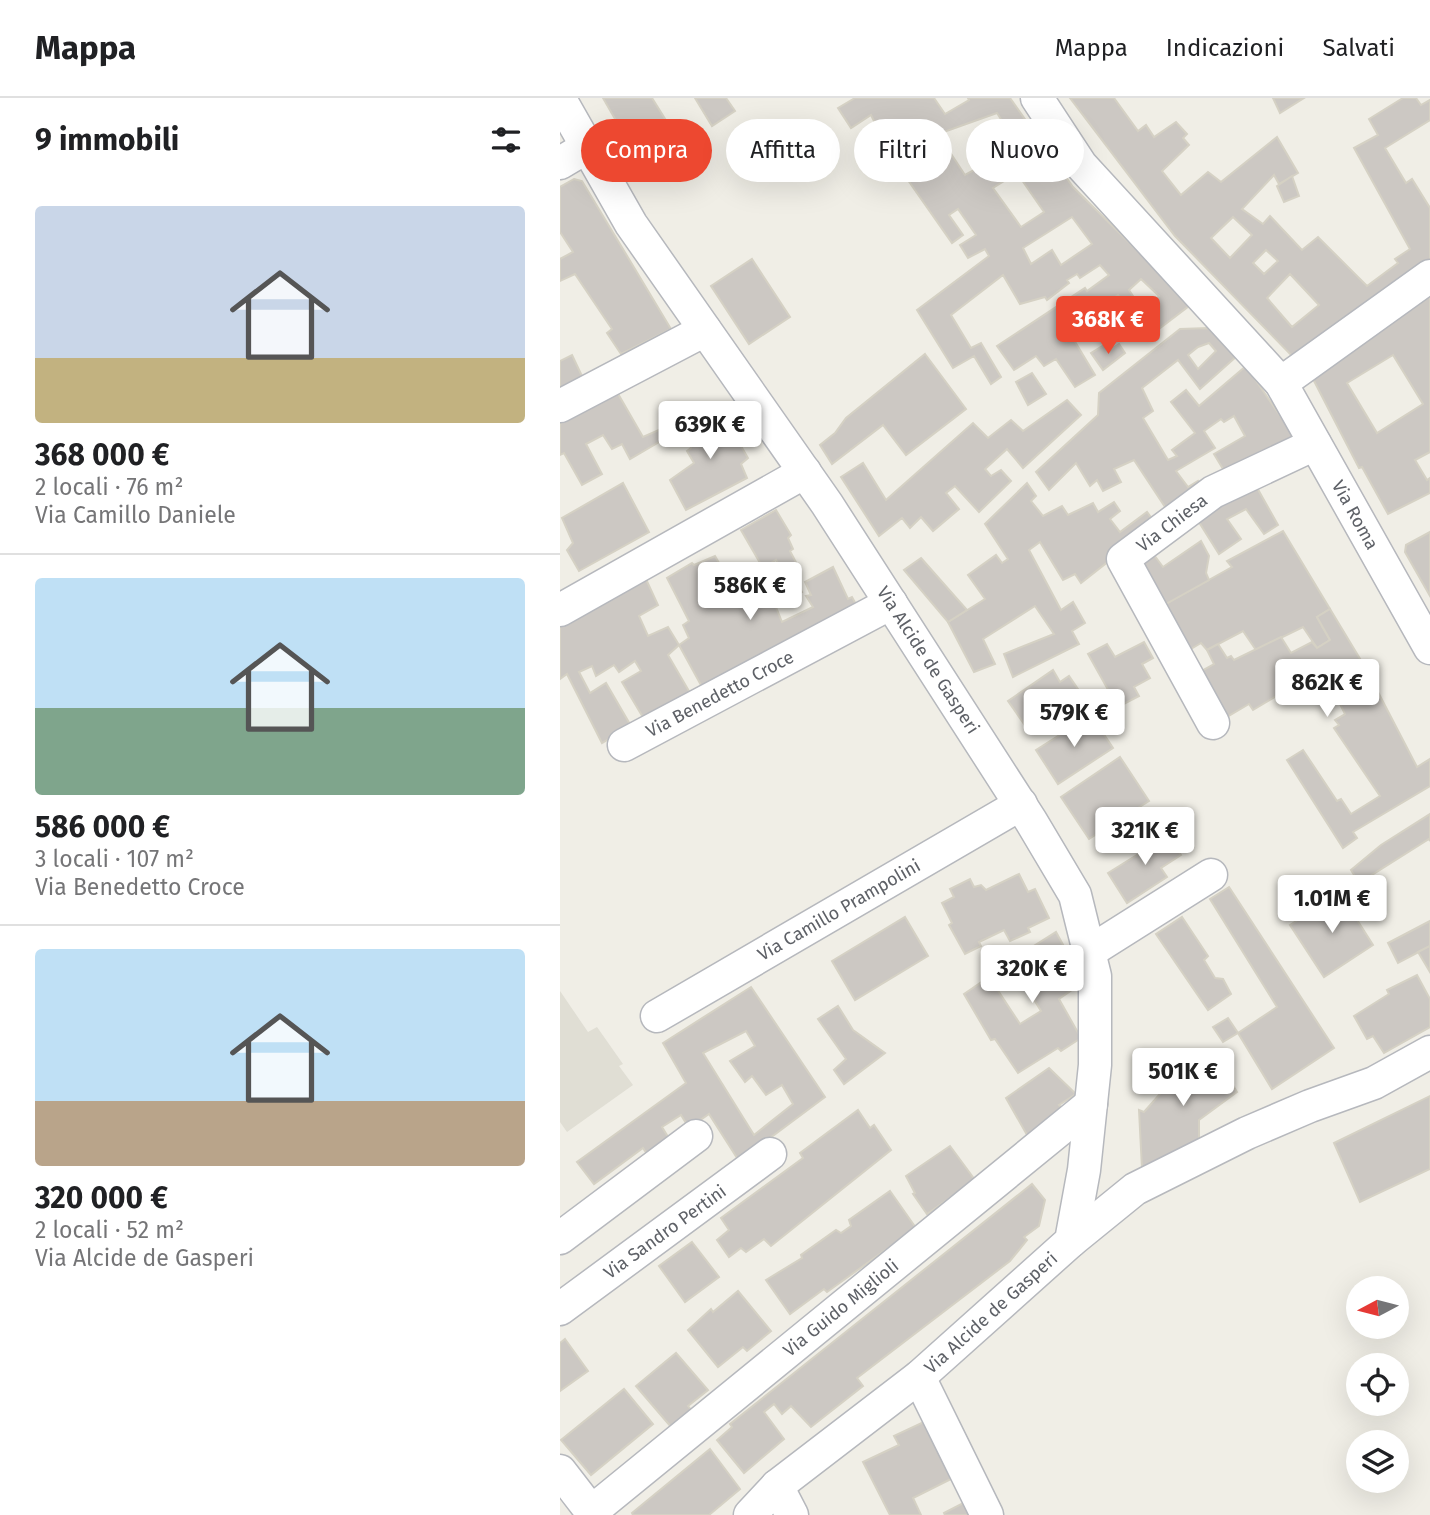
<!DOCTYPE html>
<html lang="it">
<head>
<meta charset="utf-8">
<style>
	body { margin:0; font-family:"Fira Sans",sans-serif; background:#f2f2f2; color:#202124; height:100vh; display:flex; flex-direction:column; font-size:26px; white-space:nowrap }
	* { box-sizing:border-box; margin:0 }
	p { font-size:23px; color:#757577 }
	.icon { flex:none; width:38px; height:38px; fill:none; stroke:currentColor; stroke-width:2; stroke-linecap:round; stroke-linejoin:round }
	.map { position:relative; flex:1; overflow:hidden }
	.details { display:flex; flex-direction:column; background:#fff; width:560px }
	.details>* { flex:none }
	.hud { position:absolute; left:21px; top:21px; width:665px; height:63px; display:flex; gap:14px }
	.needle { width:46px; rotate:263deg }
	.controls { position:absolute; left:786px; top:1178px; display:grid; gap:14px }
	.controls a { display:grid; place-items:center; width:63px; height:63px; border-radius:50%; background:#fff; box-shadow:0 7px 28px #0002; font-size:35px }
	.price { position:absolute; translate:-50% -60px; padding:0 16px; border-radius:7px; background:#fff; color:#222; font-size:23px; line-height:46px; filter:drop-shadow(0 2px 4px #0008) }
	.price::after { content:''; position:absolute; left:50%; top:42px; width:21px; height:16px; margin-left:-10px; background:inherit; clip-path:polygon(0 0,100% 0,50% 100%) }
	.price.on { background:#ed4830; color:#fff }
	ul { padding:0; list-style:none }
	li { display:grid; align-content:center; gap:14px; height:371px; padding:0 35px }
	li+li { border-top:2px solid #e0e0e0 }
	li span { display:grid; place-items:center; height:217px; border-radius:7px; color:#555 }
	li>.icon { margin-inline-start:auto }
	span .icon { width:126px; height:126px; fill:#fffc; stroke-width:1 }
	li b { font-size:30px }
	h2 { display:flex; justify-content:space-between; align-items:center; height:84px; padding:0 35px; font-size:30px }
	.pill { padding:0 24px; border-radius:32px; background:#fff; box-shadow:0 7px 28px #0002; font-size:24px; line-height:63px }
	.pill.on { background:#ed4830; color:#fff }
	header { display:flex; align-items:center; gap:42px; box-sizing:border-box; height:98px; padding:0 35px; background:#fff; border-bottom:2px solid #e0e0e0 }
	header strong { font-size:33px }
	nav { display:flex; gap:38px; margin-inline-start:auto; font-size:24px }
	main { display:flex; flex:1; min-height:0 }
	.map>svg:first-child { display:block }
	.education { fill:#e0ded4 }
	.building { fill:#ccc8c3; stroke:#d5d1c4; stroke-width:2; fill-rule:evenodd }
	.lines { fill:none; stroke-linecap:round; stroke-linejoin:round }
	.minor-casing { stroke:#b6b8bd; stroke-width:35 }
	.minor { stroke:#fff; stroke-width:32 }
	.labels { text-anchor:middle; stroke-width:7; stroke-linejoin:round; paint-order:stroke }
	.street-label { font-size:18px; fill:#5e6167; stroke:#fff }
</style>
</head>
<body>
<header>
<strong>Mappa</strong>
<nav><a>Mappa</a><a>Indicazioni</a><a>Salvati</a></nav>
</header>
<main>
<section class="details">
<h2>9 immobili<svg class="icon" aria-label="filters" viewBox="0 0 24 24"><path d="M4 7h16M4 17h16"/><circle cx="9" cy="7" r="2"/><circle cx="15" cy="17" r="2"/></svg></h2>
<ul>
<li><span style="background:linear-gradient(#c9d6e8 70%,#c2b280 0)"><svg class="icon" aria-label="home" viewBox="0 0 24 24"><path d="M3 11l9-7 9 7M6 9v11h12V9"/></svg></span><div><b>368 000 €</b><p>2 locali · 76 m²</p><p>Via Camillo Daniele</p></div></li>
<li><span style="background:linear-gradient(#bfe0f5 60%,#7fa58c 0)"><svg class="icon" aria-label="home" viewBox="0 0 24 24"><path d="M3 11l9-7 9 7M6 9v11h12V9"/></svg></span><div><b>586 000 €</b><p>3 locali · 107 m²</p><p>Via Benedetto Croce</p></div></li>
<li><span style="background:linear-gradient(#bfe0f5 70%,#b9a48a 0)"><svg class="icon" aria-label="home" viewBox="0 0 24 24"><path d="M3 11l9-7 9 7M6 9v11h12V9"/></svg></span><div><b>320 000 €</b><p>2 locali · 52 m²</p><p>Via Alcide de Gasperi</p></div></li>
</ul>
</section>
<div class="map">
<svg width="870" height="1417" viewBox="0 0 870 1417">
	<rect width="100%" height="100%" fill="#f0eee6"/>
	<path class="education" d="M0 893 28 934 37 929 63 966 59 968 73 987 7 1034 0 1024Z"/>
	<g class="building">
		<path d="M43 0H92L122 48 85 73Z"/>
		<path d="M135 0H166L175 13 152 28Z"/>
		<path d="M295 0H374L385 16 409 2 408 0H450L513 89 591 166 629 208 595 234 568 210 558 197 508 232 535 277 515 289 496 261 484 268 476 258 454 272 437 248 525 190 527 193 549 177 540 167 520 180 517 176 507 182 509 185 487 202 485 199 460 206 443 177 391 217 411 250 421 245 441 279 431 286 414 258 393 270 357 212 429 158 425 151 408 160 400 147 416 137 398 111 389 117 403 137 392 145 336 65 348 57 329 27 319 33 311 17 291 30 278 10ZM437 15 458 48 405 77 378 36ZM457 75 484 114 461 129 433 90ZM512 119 532 146 501 167 492 152 471 166 463 150ZM581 181 599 198 589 208 582 200 577 204 569 192Z"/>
		<path d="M510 0H554L578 33 586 27 594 39 616 24 627 36 623 40 629 47 602 73 621 97 648 74 661 84 717 39 738 75 719 86 714 77 682 111 703 126 710 118 742 152 758 139 807 188 838 165 835 161 850 151 794 50 818 37 809 21 843 0H856L861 7 870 2V22L825 50 846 85 852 81 870 110V164L735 261 615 138ZM673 119 692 137 670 160 651 140ZM706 152 718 163 704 176 693 165ZM730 176 759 207 732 229 707 200Z"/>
		<path d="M713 0H744L720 15Z"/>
		<path d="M732 78 739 98 724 104 717 88Z"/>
		<path d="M14 81 22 83 111 231 61 256 47 235 52 231 15 176 0 183V161L13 154 0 134V89Z"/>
		<path d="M192 161 230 219 189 246 151 188Z"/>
		<path d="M870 197V354L855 362 867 382 870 380V395L828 416 802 369 799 370 752 279ZM833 257 863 306 817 335 787 285Z"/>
		<path d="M649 230 677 258 640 291 618 262 582 290 593 313 583 320 608 362 617 358 612 352 635 335 611 304 626 292 639 308 686 268 736 341 666 376 654 356 685 338 674 318 664 324 661 321 644 333 655 350 616 373 628 389 638 383 643 393 609 415 574 362 554 371 561 384 543 393 537 382 530 388 516 365 489 392 476 374 538 317 539 295 620 231ZM649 245 656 253 638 271 628 257 638 249Z"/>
		<path d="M559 246 565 255 543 272 531 255 544 247 548 253Z"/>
		<path d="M365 256 406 311 346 357 323 327 272 366 260 347 275 335 286 320Z"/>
		<path d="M12 257 22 278 0 290V263Z"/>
		<path d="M472 275 486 296 468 307 456 284Z"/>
		<path d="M57 294 83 339 101 331 106 340 70 361 62 346 52 351 43 337 26 346 42 376 22 387 4 355 0 357V326Z"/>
		<path d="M507 302 521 317 463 370 447 351 425 371 431 378 441 372 451 383 419 414 395 388 386 395 399 411 373 433 361 419 350 430 342 420 319 438 281 379 303 365 326 402 413 325 428 340 451 322 463 333Z"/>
		<path d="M160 312 188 360 181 366 187 380 126 412 110 382 134 365 127 353 131 350 125 331Z"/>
		<path d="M691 379 718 427 704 436 686 411 667 421 681 441 659 456 632 413Z"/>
		<path d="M63 385 89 434 19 473 7 452 13 445 2 420Z"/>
		<path d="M467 385 476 398 471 403 483 418 502 408 508 417 533 405 538 414 554 404 560 413 550 421 560 434 587 414 596 426 521 485 515 476 503 482 480 444 469 452 501 512 513 504 525 525 512 533 519 546 453 579 444 556 494 536 475 508 423 541 435 566 414 574 388 524 425 501 408 477 436 457 442 465 448 461 425 426Z"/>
		<path d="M216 412 231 437 228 440 233 451 230 453 238 468 224 476 216 462 203 470 181 432Z"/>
		<path d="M723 433 770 511 757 519 770 542 757 550 743 529 696 552 683 533 647 552 641 545 631 551 604 507 672 469 667 463Z"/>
		<path d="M870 434V498L845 454 846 447Z"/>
		<path d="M641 443 649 458 646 475 649 482 604 507 577 458 594 457 603 469Z"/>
		<path d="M155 458 184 508 235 481 242 494 216 509 222 524 253 509 246 498 251 497 245 484 273 469 288 501 292 499 301 515 148 600 119 547 129 540 123 527 129 523 107 480 132 465 134 467Z"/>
		<path d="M361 460 407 512 388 524 344 472Z"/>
		<path d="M85 479 98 507 79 518 88 538 108 529 119 547 108 557 133 600 84 621 62 584 81 573 75 563 59 574 54 567 36 578 32 568 19 574 30 595 46 585 71 628 42 645 7 576 0 581V525Z"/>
		<path d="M770 511 805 569 857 669 870 661V688L793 734 797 740 783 750 727 662 743 652 777 703 781 701 791 716 820 698 774 630 779 627 775 622 785 616 770 586 754 595 745 581 693 612 689 606 665 620 640 574 654 566 647 552 658 546 667 560 671 558 674 562 721 539 731 555 752 544 757 550 770 542 757 519Z"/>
		<path d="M584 544 593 560 582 566 590 580 574 589 579 598 562 607 555 594 551 597 528 556 547 546 555 559Z"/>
		<path d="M493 572 500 584 509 578 522 597 469 633 448 603Z"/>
		<path d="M531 617 553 650 498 686 476 652Z"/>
		<path d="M560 659 589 703 529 741 501 699Z"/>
		<path d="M870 716V743L869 741 799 785 791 772 821 747Z"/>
		<path d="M605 732 621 757 601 770 607 779 567 805 548 775 580 755 577 750Z"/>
		<path d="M459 776 468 794 475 791 489 820 468 830 470 834 450 843 444 832 419 844 421 848 405 856 389 827 392 825 382 805 394 799 390 791 410 781 414 789 421 787 426 792Z"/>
		<path d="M669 789 774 950 712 991 678 935 717 909 650 801Z"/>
		<path d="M780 795 813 847 764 879 730 827Z"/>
		<path d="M345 819 368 858 295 902 272 863Z"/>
		<path d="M622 819 648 858 644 862 655 880 663 881 671 896 648 912 596 836Z"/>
		<path d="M870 823V848L838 865 828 845Z"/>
		<path d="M496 834 522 881 517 885 519 887 499 901 521 940 501 953 498 950 458 975 435 941 431 942 404 896 429 879 460 926 481 913 450 863Z"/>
		<path d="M870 848V874L858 854Z"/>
		<path d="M857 877 870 901V929L824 955 813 938 807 941 794 918 829 896 827 892Z"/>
		<path d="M191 889 265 999 179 1063 149 1016 129 1030 121 1017 102 1029 113 1047 91 1062 83 1050 34 1086 17 1064 126 985 103 945ZM186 933 195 948 170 963 185 984 192 978 206 997 222 987 233 1006 194 1037 143 955Z"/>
		<path d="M278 908 293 932 325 955 284 986 274 972 286 961 258 921Z"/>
		<path d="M668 920 678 935 663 944 653 929Z"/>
		<path d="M638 953 653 955 677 994 639 1022V1043L582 1071 579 1012 584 1014Z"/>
		<path d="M489 970 516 996 499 1007 503 1011 479 1028 483 1034 471 1044 446 1000Z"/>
		<path d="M870 998V1071L800 1104 774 1045Z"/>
		<path d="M298 1012 310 1030 314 1027 331 1052 211 1148 204 1141 186 1154 181 1150 169 1159 157 1142 169 1132 161 1120 243 1060 240 1055Z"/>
		<path d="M390 1048 415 1082 367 1116 353 1096 355 1095 346 1078Z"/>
		<path d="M472 1086 485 1102 479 1128 464 1139 467 1142 450 1163 297 1280 303 1288 251 1329 231 1308 222 1316 214 1306 204 1314 224 1341 184 1375 157 1342 172 1329 170 1326Z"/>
		<path d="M330 1093 356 1130 267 1194 264 1191 230 1216 206 1182 242 1160 241 1157 276 1132 281 1135 291 1128 289 1122Z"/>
		<path d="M132 1144 159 1179 125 1204 99 1168Z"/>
		<path d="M178 1193 211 1233 187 1253 183 1249 158 1269 128 1232 151 1211 153 1214Z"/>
		<path d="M5 1241 28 1273 0 1293V1245Z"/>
		<path d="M116 1255 148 1292 128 1308 132 1313 112 1330 76 1288Z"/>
		<path d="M64 1291 93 1326 31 1377 1 1342Z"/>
		<path d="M370 1321 397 1378 353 1400 361 1417H330L303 1364 339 1347 334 1338Z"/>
		<path d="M150 1351 180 1391 149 1417H73L72 1415Z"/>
		<path d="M405 1404 411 1417H385L384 1415Z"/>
	</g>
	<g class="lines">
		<g class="minor-casing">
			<g id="minor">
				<path d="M477 0 521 67 721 285 870 550"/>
				<path d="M0 1 71 126 267 406 471 723 515 797 535 878V967L524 1072 511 1143 359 1279 217 1388 190 1417"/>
				<path d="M0 65 27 49"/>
				<path d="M721 285 870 178"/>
				<path d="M0 308 145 232"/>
				<path d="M0 512 245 374"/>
				<path d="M653 625 563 461 653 394 755 346"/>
				<path d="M64 647 331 505"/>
				<path d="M529 854 651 777"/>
				<path d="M97 918 461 706"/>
				<path d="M0 1140 136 1038"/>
				<path d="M511 1143 575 1091 687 1035 750 1008 814 985 870 954"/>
				<path d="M0 1211 210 1056"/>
				<path d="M359 1279 427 1417"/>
				<path d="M0 1373 34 1417"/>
				<path d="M217 1388 232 1417"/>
				<path d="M31 1414 531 1006"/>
			</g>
		</g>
		<use href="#minor" class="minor"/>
	</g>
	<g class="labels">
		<g class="street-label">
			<text transform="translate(795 417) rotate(61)" y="6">Via Roma</text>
			<text transform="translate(612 425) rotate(-37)" y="6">Via Chiesa</text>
			<text transform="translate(368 562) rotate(57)" y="6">Via Alcide de Gasperi</text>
			<text transform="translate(160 596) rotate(-28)" y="6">Via Benedetto Croce</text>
			<text transform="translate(279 812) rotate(-30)" y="6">Via Camillo Prampolini</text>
			<text transform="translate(105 1134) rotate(-36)" y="6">Via Sandro Pertini</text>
			<text transform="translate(281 1210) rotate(-39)" y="6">Via Guido Miglioli</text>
			<text transform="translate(431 1215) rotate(-42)" y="6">Via Alcide de Gasperi</text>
		</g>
	</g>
</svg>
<div class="controls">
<a><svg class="needle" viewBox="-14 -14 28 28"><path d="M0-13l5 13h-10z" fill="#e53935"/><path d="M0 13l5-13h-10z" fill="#757577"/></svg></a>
<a><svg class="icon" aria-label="locate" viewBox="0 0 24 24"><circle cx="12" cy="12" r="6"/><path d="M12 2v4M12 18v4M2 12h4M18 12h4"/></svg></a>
<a><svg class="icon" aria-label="layers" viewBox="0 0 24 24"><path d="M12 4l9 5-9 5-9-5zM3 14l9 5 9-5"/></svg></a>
</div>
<b class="price on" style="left:548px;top:258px">368K €</b>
<b class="price" style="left:150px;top:363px">639K €</b>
<b class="price" style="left:190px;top:524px">586K €</b>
<b class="price" style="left:767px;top:621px">862K €</b>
<b class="price" style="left:514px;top:651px">579K €</b>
<b class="price" style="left:585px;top:769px">321K €</b>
<b class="price" style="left:772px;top:837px">1.01M €</b>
<b class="price" style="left:472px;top:907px">320K €</b>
<b class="price" style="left:623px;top:1010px">501K €</b>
<div class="hud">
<a class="pill on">Compra</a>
<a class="pill">Affitta</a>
<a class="pill">Filtri</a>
<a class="pill">Nuovo</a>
</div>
</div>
</main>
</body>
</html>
